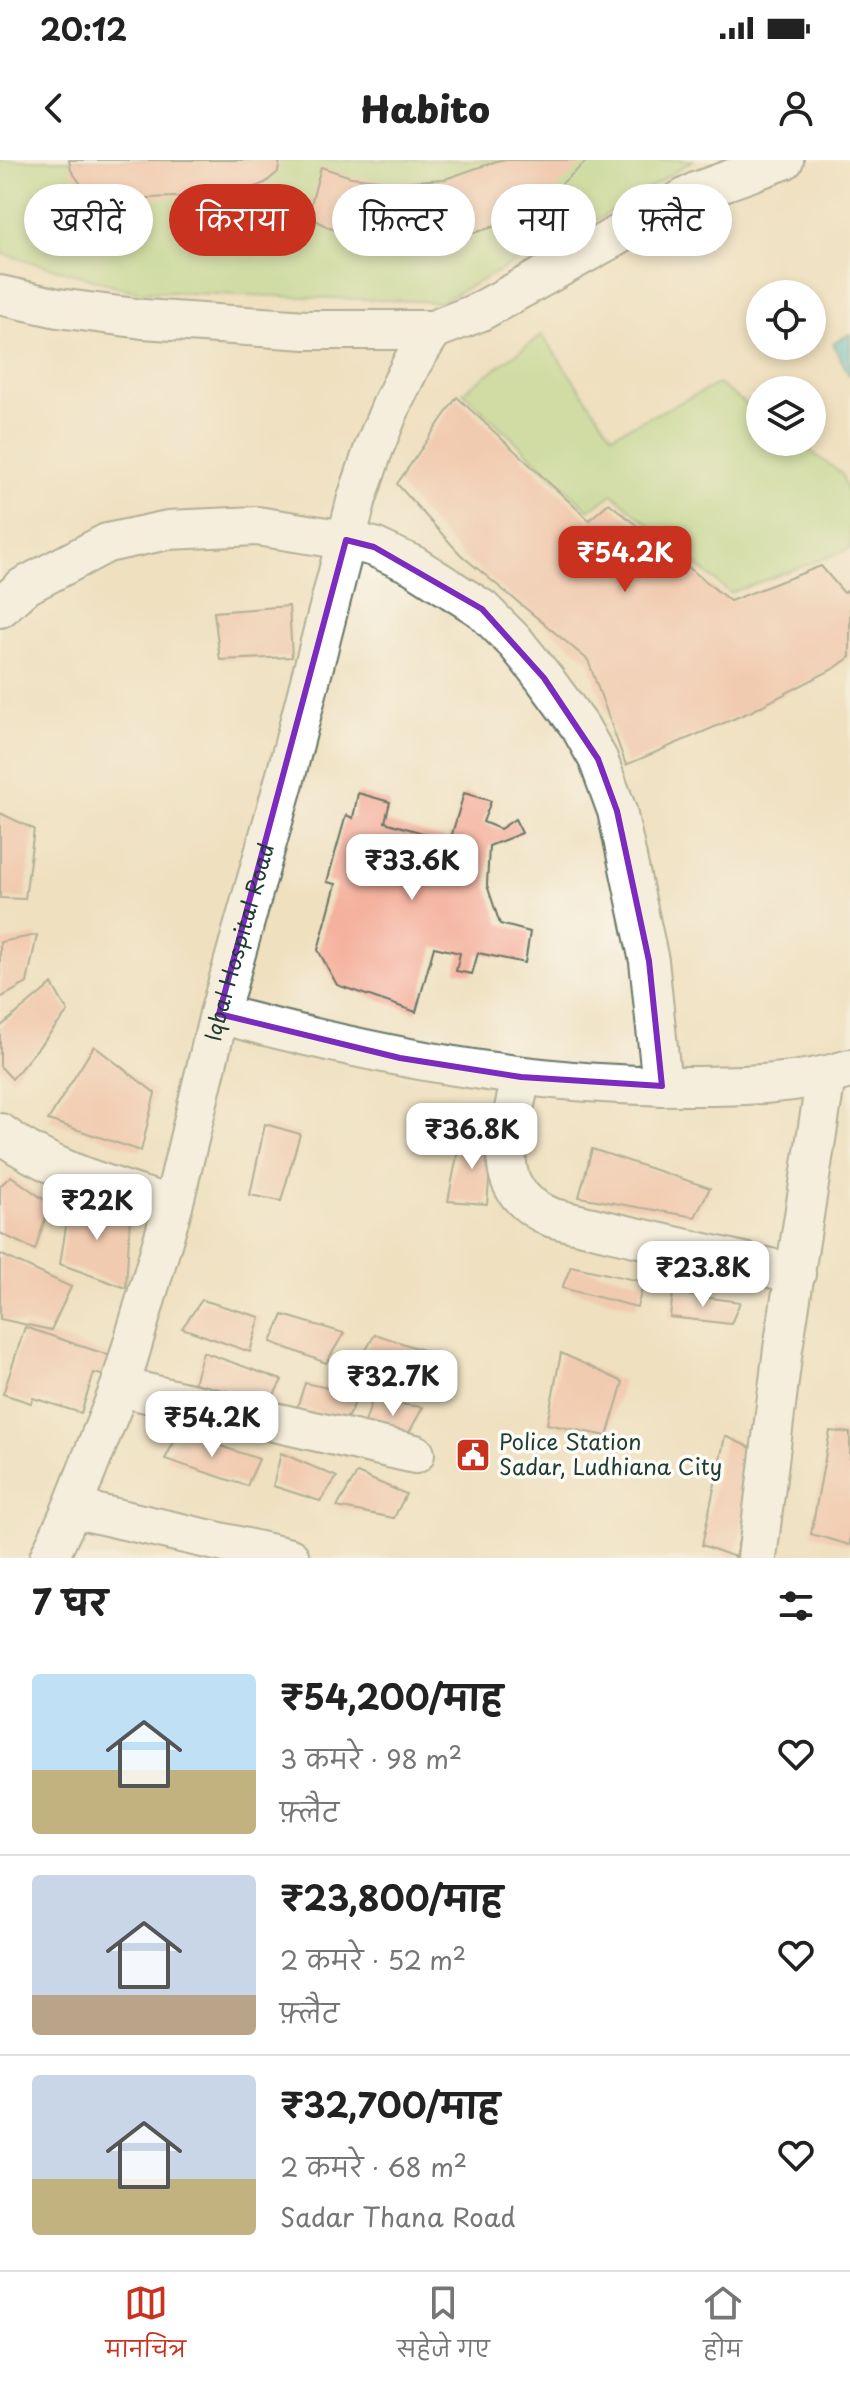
<!DOCTYPE html>
<html lang="hi">
<head>
<meta charset="utf-8">
<style>
	body { margin:0; font-family:"Playpen Sans","Playpen Sans Deva",sans-serif; background:#f6f6f6; color:#222; height:100vh; display:flex; flex-direction:column; font-size:30px; white-space:nowrap }
	* { box-sizing:border-box; margin:0 }
	p { font-size:26px; color:#767676 }
	.icon { flex:none; width:44px; height:44px; fill:none; stroke:currentColor; stroke-width:2; stroke-linecap:round; stroke-linejoin:round }
	.map { position:relative; height:1398px; overflow:hidden }
	.sheet { display:flex; flex-direction:column; background:#fff; flex:1 }
	.sheet>* { flex:none }
	.hud { position:absolute; left:24px; top:24px; width:802px; height:72px; display:flex; gap:16px }
	.controls { position:absolute; left:746px; top:120px; display:grid; gap:16px }
	.controls a { display:grid; place-items:center; width:80px; height:80px; border-radius:50%; background:#fff; box-shadow:0 4px 12px #0003; font-size:40px }
	.price { position:absolute; translate:-50% -68px; padding:0 18px; border-radius:16px; background:#fff; color:#222; font-size:26px; line-height:52px; filter:drop-shadow(0 2px 4px #0008) }
	.price::after { content:''; position:absolute; left:50%; top:48px; width:24px; height:18px; margin-left:-12px; background:inherit; clip-path:polygon(0 0,100% 0,50% 100%) }
	.price.current { background:#c8321e; color:#fff }
	ul { padding:0; list-style:none }
	li { display:flex; align-items:center; gap:24px; height:200px; padding:0 32px }
	li+li { border-top:2px solid #e0e0e0 }
	li span { display:grid; place-items:center; flex:none; width:224px; height:160px; border-radius:8px; color:#555 }
	li>.icon { margin-inline-start:auto }
	span .icon { width:96px; height:96px; fill:#fffc; stroke-width:1 }
	li b { font-size:34px }
	h2 { display:flex; justify-content:space-between; align-items:center; height:96px; padding:0 32px; font-size:34px }
	.pill { padding:0 28px; border-radius:36px; background:#fff; box-shadow:0 4px 12px #0003; font-size:28px; line-height:72px }
	.pill.current { background:#c8321e; color:#fff }
	.status { display:flex; justify-content:space-between; align-items:center; height:56px; padding:0 40px; background:#fff; direction:ltr }
	.status svg { height:22px; fill:currentColor }
	header { display:flex; justify-content:space-between; align-items:center; height:104px; padding:0 32px; background:#fff; font-size:36px; font-weight:800 }
	.dock { display:flex; justify-content:space-around; align-items:center; height:112px; border-top:2px solid #e0e0e0; background:#fff; font-size:22px; color:#767676 }
	.dock a { display:grid; justify-items:center; gap:4px }
	.dock .current { color:#c8321e }
	.map>svg:first-child { display:block }
	.green { fill:#abd884; stroke:#658a5c; stroke-width:2 }
	.water { fill:#5bc5d5; stroke:#3d8184; stroke-width:2 }
	.building { fill:#f4b19d }
	.lines { fill:none; stroke-linecap:round; stroke-linejoin:round }
	.minor-casing { stroke:#687665; stroke-width:42 }
	.minor { stroke:#fff; stroke-width:38 }
	.marked { fill:none; stroke:#7b2cbf; stroke-width:6; stroke-linejoin:round }
	.labels { text-anchor:middle; stroke-width:7; stroke-linejoin:round; paint-order:stroke }
	.street-label { font-size:22px; fill:#1f3d34; stroke:#fdfcf7 }
	.poi-label { font-size:22px; fill:#1f3d34; stroke:#fdfcf7; text-anchor:start }
</style>
</head>
<body>
<div class="status"><b>20:12</b><svg viewBox="0 0 49 12"><path d="M0 12V9h3v3zM5 12V6h3v6zM10 12V3h3v9zM15 12V0h3v12zM26 1h20v11H26zM47 4h2v5h-2z"/></svg></div>
<header><svg class="icon" aria-label="back" viewBox="0 0 24 24"><path d="M15 5l-7 7 7 7"/></svg>Habito<svg class="icon" aria-label="person" viewBox="0 0 24 24"><circle cx="12" cy="8" r="4"/><path d="M4 21q1-7 8-7t8 7"/></svg></header>
<div class="map">
<svg width="850" height="1398" viewBox="0 0 850 1398">
	<rect width="100%" height="100%" fill="#fdfcf7"/>
	<filter id="ink" filterUnits="userSpaceOnUse"><feTurbulence type="fractalNoise" baseFrequency=".0125" numOctaves="2"/><feDisplacementMap in="SourceGraphic" scale="16" xChannelSelector="R" yChannelSelector="G"/><feConvolveMatrix kernelMatrix="1 2 1 2 8 2 1 2 1" color-interpolation-filters="sRGB"/></filter>
	<filter id="wash" filterUnits="userSpaceOnUse"><feTurbulence type="fractalNoise" baseFrequency=".006" numOctaves="4" result="noise"/><feDisplacementMap in="SourceGraphic" scale="32" xChannelSelector="R" yChannelSelector="G"/><feGaussianBlur stdDeviation="1.8" result="paint"/><feColorMatrix in="noise" values="0 0 0 0 0 0 0 0 0 0 0 0 0 0 0 0 0 1.4 0 .05"/><feComposite in="paint" operator="in"/></filter>
	<g filter="url(#wash)">
		<rect width="100%" height="100%" fill="#efe0c0"/>
		<g class="green">
			<path d="M0 0H693L608 54 440 142 134 131 3 94 0 78Z"/>
			<path d="M542 175 612 275 718 224 760 254V282H798L842 314 850 344V389L730 433 613 334 589 350 463 232Z"/>
		</g>
		<path class="water" d="M850 174V214L849 215 833 183Z"/>
		<g id="blocks">
			<g class="building">
				<path d="M69 0H280L278 12 265 23 232 35 119 39 87 33 71 10Z"/>
				<path d="M500 0H588L559 26 531 46 499 65 467 75 432 79 358 76 329 68 308 55 321 7 351 17 396 22 445 19Z"/>
				<path d="M457 237 589 360 609 343 730 441 821 406 844 433 850 429V497L835 508 752 551 626 605 588 500 461 395 397 324Z"/>
				<path d="M289 446 292 497 220 500 214 452Z"/>
				<path d="M358 633 390 642 385 662 450 681 464 633 491 641 483 662 500 669 515 659 522 673 489 686 487 725 500 764 530 772 525 803 478 793 472 814 456 811 460 793 434 787 416 852 337 825 318 790 336 724 327 722 346 655 353 658Z"/>
				<path d="M0 653 34 669 25 739 0 738Z"/>
				<path d="M37 775 27 823 0 838V782Z"/>
				<path d="M52 824 68 852 12 919 0 906V867Z"/>
				<path d="M94 886 155 933 141 991 48 960Z"/>
				<path d="M265 964 300 974 281 1041 250 1035Z"/>
				<path d="M461 976 493 977 487 1044 448 1041Z"/>
				<path d="M592 989 710 1028 695 1057 579 1037Z"/>
				<path d="M11 1016 50 1044 35 1090 0 1073V1026Z"/>
				<path d="M71 1035 130 1058 126 1128 60 1104Z"/>
				<path d="M0 1094 71 1127 51 1170 0 1159Z"/>
				<path d="M571 1106 644 1122 637 1147 562 1128Z"/>
				<path d="M673 1133 740 1142 731 1164 670 1157Z"/>
				<path d="M202 1140 260 1157 250 1192 182 1168Z"/>
				<path d="M283 1155 344 1173 326 1203 271 1182Z"/>
				<path d="M25 1167 111 1196 105 1216 94 1213 81 1253 33 1238 31 1243 3 1234Z"/>
				<path d="M375 1174 429 1192 418 1218 361 1199Z"/>
				<path d="M203 1192 282 1220 269 1244 194 1223Z"/>
				<path d="M561 1193 623 1222 607 1276 547 1264Z"/>
				<path d="M305 1223 359 1235 347 1258 297 1248Z"/>
				<path d="M372 1241 423 1247 406 1278 364 1265Z"/>
				<path d="M830 1271 850 1273V1385L811 1374Z"/>
				<path d="M179 1272 259 1299 247 1326 165 1299Z"/>
				<path d="M725 1276 760 1292 735 1397 702 1385Z"/>
				<path d="M281 1293 337 1317 320 1341 273 1326Z"/>
				<path d="M357 1313 406 1334 394 1358 337 1347Z"/>
			</g>
		</g>
	</g>
	<g filter="url(#ink)">
		<use href="#blocks" fill-opacity="0" stroke="#687665" stroke-width="2"/>
		<g class="lines">
			<g class="minor-casing">
				<g id="minor">
					<path d="M0 135 58 148 143 159 306 170H433L479 152 698 31 784 0"/>
					<path d="M0 448 23 427 107 383 168 370 257 366 346 380 374 387 413 405 482 449 516 483 544 518 580 567 598 599 617 651 649 801 662 926"/>
					<path d="M219 854C374 895 526 926 687 926 741 926 798 925 850 909"/>
					<path d="M521 917C510 975 483 1029 553 1058L796 1114"/>
					<path d="M0 973C50 1011 114 1027 173 1046"/>
					<path d="M120 1227 415 1294"/>
					<path d="M72 1348 290 1398"/>
					<path id="s1" d="M49 1398 72 1348 120 1227 173 1046 219 854 286 615 357 338 374 288 392 244 412 203 433 170"/>
					<path d="M757 1398 783 1189 826 916"/>
				</g>
			</g>
			<use href="#minor" class="minor"/>
		</g>
	</g>
	<path d="M0 0H850V1398H0ZM346 380 374 387 482 449 544 518 598 599 617 651 649 801 662 926 521 917 400 898 219 854Z" fill="#efe0c0" fill-opacity=".55" fill-rule="evenodd"/>
	<path class="marked" d="M346 380 374 387 482 449 544 518 598 599 617 651 649 801 662 926 521 917 400 898 219 854Z"/>
	<defs>
		<g id="civic-square" transform="scale(1.8)"><rect x="-9" y="-9" width="18" height="18" rx="4" fill="#c8321e" stroke="#fdfcf7"/><path d="M-.6-6.5H3V-4.5H.6V-3L4-1V1h2V6H-6V1h2V-1L-.6-3ZM-1.2 2.5V6h2.4V2.5Z" fill="#fff"/></g>
	</defs>
	<g fill-rule="evenodd">
		<use href="#civic-square" x="473" y="1295"/>
	</g>
	<g class="labels">
		<g class="street-label">
			<text dy="8" stroke="none"><textPath href="#s1" startOffset="646">Iqbal Hospital Road</textPath></text>
		</g>
		<g class="poi-label">
			<text x="499" y="1290">Police Station<tspan x="499" dy="25">Sadar, Ludhiana City</tspan></text>
		</g>
	</g>
</svg>
<div class="controls">
<a><svg class="icon" aria-label="locate" viewBox="0 0 24 24"><circle cx="12" cy="12" r="6"/><path d="M12 2v4M12 18v4M2 12h4M18 12h4"/></svg></a>
<a><svg class="icon" aria-label="layers" viewBox="0 0 24 24"><path d="M12 4l9 5-9 5-9-5zM3 14l9 5 9-5"/></svg></a>
</div>
<b class="price current" style="left:625px;top:434px">₹54.2K</b>
<b class="price" style="left:412px;top:742px">₹33.6K</b>
<b class="price" style="left:472px;top:1011px">₹36.8K</b>
<b class="price" style="left:97px;top:1082px">₹22K</b>
<b class="price" style="left:703px;top:1149px">₹23.8K</b>
<b class="price" style="left:393px;top:1258px">₹32.7K</b>
<b class="price" style="left:212px;top:1299px">₹54.2K</b>
<div class="hud">
<a class="pill">खरीदें</a>
<a class="pill current">किराया</a>
<a class="pill">फ़िल्टर</a>
<a class="pill">नया</a>
<a class="pill">फ़्लैट</a>
</div>
</div>
<section class="sheet">
<h2>7 घर<svg class="icon" aria-label="filters" viewBox="0 0 24 24"><path d="M4 7h16M4 17h16"/><circle cx="9" cy="7" r="2"/><circle cx="15" cy="17" r="2"/></svg></h2>
<ul>
<li><span style="background:linear-gradient(#bfe0f5 60%,#c2b280 0)"><svg class="icon" aria-label="home" viewBox="0 0 24 24"><path d="M3 11l9-7 9 7M6 9v11h12V9"/></svg></span><div><b>₹54,200/माह</b><p>3 कमरे · 98 m²</p><p>फ़्लैट</p></div><svg class="icon" aria-label="heart" viewBox="0 0 24 24"><path d="M12 20l-8-8c-3-5 5-10 8-4 3-6 11-1 8 4z"/></svg></li>
<li><span style="background:linear-gradient(#c9d6e8 75%,#b9a48a 0)"><svg class="icon" aria-label="home" viewBox="0 0 24 24"><path d="M3 11l9-7 9 7M6 9v11h12V9"/></svg></span><div><b>₹23,800/माह</b><p>2 कमरे · 52 m²</p><p>फ़्लैट</p></div><svg class="icon" aria-label="heart" viewBox="0 0 24 24"><path d="M12 20l-8-8c-3-5 5-10 8-4 3-6 11-1 8 4z"/></svg></li>
<li><span style="background:linear-gradient(#c9d6e8 65%,#c2b280 0)"><svg class="icon" aria-label="home" viewBox="0 0 24 24"><path d="M3 11l9-7 9 7M6 9v11h12V9"/></svg></span><div><b>₹32,700/माह</b><p>2 कमरे · 68 m²</p><p>Sadar Thana Road</p></div><svg class="icon" aria-label="heart" viewBox="0 0 24 24"><path d="M12 20l-8-8c-3-5 5-10 8-4 3-6 11-1 8 4z"/></svg></li>
</ul>
</section>
<nav class="dock">
<a class="current"><svg class="icon" aria-label="map" viewBox="0 0 24 24"><path d="M3 6l6-2 6 2 6-2v14l-6 2-6-2-6 2zM9 4v14M15 6v14"/></svg>मानचित्र</a>
<a><svg class="icon" aria-label="saved" viewBox="0 0 24 24"><path d="M7 4h10v16l-5-4-5 4z"/></svg>सहेजे गए</a>
<a><svg class="icon" aria-label="home" viewBox="0 0 24 24"><path d="M3 11l9-7 9 7M6 9v11h12V9"/></svg>होम</a>
</nav>
</body>
</html>
